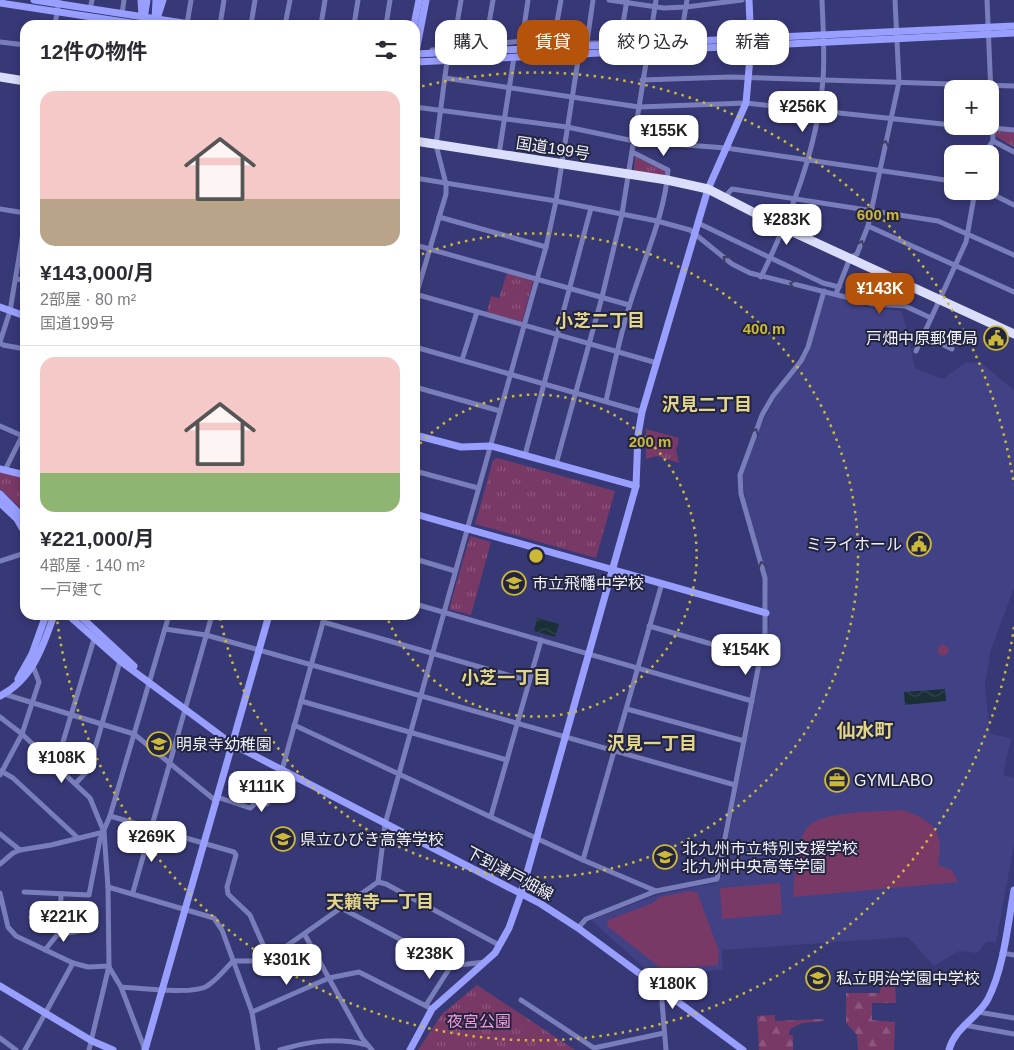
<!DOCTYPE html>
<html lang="ja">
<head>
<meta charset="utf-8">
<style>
	body { margin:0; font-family:Arial,"Noto Sans JP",sans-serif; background:#f7f7f7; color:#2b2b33; height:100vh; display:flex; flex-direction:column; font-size:19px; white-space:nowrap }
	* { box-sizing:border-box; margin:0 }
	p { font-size:16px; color:#7c7c81 }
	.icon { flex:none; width:28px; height:28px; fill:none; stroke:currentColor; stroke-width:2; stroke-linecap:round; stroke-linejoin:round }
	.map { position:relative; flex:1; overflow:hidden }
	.drawer { position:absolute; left:20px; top:20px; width:400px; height:600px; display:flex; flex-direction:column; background:#fff; border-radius:15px; box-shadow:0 2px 8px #0003 }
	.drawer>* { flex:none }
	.top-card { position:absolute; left:435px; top:20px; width:475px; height:45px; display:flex; gap:10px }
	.controls { position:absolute; left:944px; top:80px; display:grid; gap:10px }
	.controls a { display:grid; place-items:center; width:55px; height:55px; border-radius:10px; background:#fff; box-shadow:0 2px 8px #0003; font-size:25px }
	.price { position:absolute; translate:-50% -42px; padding:0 11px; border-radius:10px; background:#fff; color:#222; font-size:16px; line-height:32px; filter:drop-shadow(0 1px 2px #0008) }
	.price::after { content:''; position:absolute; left:50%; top:30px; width:15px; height:11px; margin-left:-8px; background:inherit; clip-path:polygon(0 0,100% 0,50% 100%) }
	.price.on { background:#b45309; color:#fff }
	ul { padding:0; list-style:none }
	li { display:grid; align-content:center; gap:10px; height:265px; padding:0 20px }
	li+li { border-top:1px solid #e1e1e2 }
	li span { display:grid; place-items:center; height:155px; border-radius:15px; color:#555 }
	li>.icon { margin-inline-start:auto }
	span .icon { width:90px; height:90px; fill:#fffc; stroke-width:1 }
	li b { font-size:21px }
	h2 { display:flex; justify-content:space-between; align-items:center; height:60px; padding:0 20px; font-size:21px }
	.chip { padding:0 18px; border-radius:15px; background:#fff; box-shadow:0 2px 8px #0003; font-size:18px; line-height:45px }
	.chip.on { background:#b45309; color:#fff }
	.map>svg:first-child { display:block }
	.built { fill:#414285 }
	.grass { fill:#793966 }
	.forest { fill:url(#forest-firs) }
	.park { fill:url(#park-tufts) }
	.water { fill:url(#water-waves) }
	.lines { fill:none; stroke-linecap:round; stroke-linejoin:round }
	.street { stroke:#797eba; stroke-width:5 }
	.secondary { stroke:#999ffe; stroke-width:7 }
	.highway { stroke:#dadefb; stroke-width:9 }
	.oneway { stroke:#3d3f65 }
	.ring { fill:none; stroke:#cdb938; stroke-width:2.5; stroke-dasharray:2.5 5 }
	.labels { text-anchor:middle; stroke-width:4; stroke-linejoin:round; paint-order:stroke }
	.street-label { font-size:16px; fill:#f0f1f8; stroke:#232440 }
	.poi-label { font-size:16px; fill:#f0f1f8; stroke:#232440; text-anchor:start }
	.park-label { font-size:16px; fill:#f99ada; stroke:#232440 }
	.neighbourhood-label { font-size:18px; font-weight:bold; fill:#e3d688; stroke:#232440 }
	.quarter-label { font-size:19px; font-weight:bold; fill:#e3d688; stroke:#232440 }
	.centre { fill:#cdb938; stroke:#232440; stroke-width:2.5 }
	.ring-label { font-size:15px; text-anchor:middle; font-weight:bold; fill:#cdb938; stroke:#232440; stroke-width:4; stroke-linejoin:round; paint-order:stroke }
</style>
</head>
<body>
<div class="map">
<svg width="1014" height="1050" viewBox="0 0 1014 1050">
	<defs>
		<pattern id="forest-firs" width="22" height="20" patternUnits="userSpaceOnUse" patternTransform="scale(1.25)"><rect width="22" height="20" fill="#793966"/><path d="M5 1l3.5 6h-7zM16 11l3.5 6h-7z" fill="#8c567d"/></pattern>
		<pattern id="park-tufts" width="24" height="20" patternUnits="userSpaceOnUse" patternTransform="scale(1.25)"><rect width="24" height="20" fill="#793966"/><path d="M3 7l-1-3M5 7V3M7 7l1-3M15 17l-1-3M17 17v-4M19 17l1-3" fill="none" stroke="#8c567d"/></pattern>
		<pattern id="water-waves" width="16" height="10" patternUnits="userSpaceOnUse" patternTransform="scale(1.25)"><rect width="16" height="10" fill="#1b3036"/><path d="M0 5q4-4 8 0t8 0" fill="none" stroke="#31444a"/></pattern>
	</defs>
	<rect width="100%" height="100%" fill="#373876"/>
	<path class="built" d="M826 294 871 308 902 311 915 368 943 379 966 362 981 363 1014 390V588L991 649 985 685 990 734 1011 738 1003 775 1014 778V845L996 942H986L977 953 959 951 934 966 908 937 722 950 723 970 650 973 591 920 660 894 716 883 721 876 769 625 767 583 746 504 742 475 757 432 778 393 808 353Z"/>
	<g class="grass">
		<circle cx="943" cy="650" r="5.5"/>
		<path d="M904 810C935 822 944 831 938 865L952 870 958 882 793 897C795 876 794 846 807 828 820 810 881 812 904 810Z"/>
		<path d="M780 883 782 914 722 919 720 888Z"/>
		<path d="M690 891 697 892 719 951 718 965 662 969 607 926 608 920 653 903 660 897Z"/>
	</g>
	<g class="forest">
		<path d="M881 984H895L896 1003H872V1020L895 1022 894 1050H858L857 1035 846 1023V993H880Z"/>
		<path d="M775 1015V1021L824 1019V1021L802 1023 790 1029 789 1035H793V1050H759L757 1016Z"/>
	</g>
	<g class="park">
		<path d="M995 131 1014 132V147L995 136Z"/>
		<path d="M635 157 665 171V177L634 171Z"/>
		<path d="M507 273 533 281 522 322 487 312 491 296 499 298Z"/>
		<path d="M646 429 679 438 676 450 679 463 657 456 646 459Z"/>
		<path d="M498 458 615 491 596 558 475 524 493 460Z"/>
		<path d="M0 472 25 478V512L0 489Z"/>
		<path d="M470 536 491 542 471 615 449 609Z"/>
		<path d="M477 985 575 1050H418L442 1014Z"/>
	</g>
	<g class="water">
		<path d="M537 618 559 624 555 637 534 631Z"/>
		<path d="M945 689 946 701 905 705 904 692Z"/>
	</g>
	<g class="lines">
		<g class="street">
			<path d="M609 0 664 8 686 7 742 0"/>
			<path d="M90 9 92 0"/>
			<path d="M122 14 124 0"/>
			<path d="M187 24 191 0"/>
			<path d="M55 25 59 0"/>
			<path d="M220 25 224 0"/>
			<path d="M251 25 255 0"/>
			<path d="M285 25 290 0"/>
			<path d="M321 25 325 0"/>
			<path d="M354 25 358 0"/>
			<path d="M386 25 390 0"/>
			<path d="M522 41 528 0"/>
			<path d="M620 41 627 0"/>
			<path d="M0 42 25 45"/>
			<path d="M587 42 593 0"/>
			<path d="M680 42 687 0"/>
			<path d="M553 44 561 0"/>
			<path d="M485 46 493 0"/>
			<path d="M453 48 461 0"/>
			<path d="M430 54 432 50 522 41 533 45 630 42"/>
			<path d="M445 78 639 107 746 103 952 125"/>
			<path d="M642 80 730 77 1014 86"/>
			<path d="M415 107 567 127 634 141 726 148 952 181"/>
			<path d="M970 126 1014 130"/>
			<path d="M993 141 1014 152"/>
			<path d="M499 154 514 57"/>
			<path d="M984 154 993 141 987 0"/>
			<path d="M415 178 556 201 657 221 690 230 732 264 750 273 873 304 905 306 931 318"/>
			<path d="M986 191 1014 205"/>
			<path d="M724 198 732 189 938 221 1014 255"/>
			<path d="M0 209 25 213"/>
			<path d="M439 217 546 247"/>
			<path d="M698 223 823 283 839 287"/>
			<path d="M868 226 1014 292"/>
			<path d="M415 245 629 305"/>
			<path d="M761 277C791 215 817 149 823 80 825 54 823 27 822 0"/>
			<path d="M16 279 25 280"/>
			<path d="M415 294 657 363"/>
			<path d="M836 294 850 258 857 254 868 226 899 82 895 0"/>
			<path d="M415 299 446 194V184L436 145 447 61"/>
			<path d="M923 335 952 349"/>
			<path d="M0 342 10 311 25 221"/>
			<path d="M0 343 3 345 25 349"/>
			<path d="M415 347 642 412"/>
			<path d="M916 351 966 242 975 191"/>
			<path d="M462 360 477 312"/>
			<path d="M415 387 500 411"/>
			<path d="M606 401C613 369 620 336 630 304 643 261 665 215 668 170L632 152"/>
			<path d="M0 426 25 437"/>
			<path d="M525 455 591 208"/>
			<path d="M556 464 602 297 622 214 656 0"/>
			<path d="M5 470 22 436 25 419"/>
			<path d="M415 471 478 488"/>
			<path d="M415 559 455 571"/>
			<path d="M0 561 25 553"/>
			<path d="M415 604 752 701"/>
			<path d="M323 622 529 681"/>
			<path d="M649 626 760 658"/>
			<path d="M165 629 206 635 735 785"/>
			<path d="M4 694 134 734 216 801"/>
			<path d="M301 701 507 760"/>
			<path d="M627 709 744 741"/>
			<path d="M0 717 22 734 90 798 104 832 108 887 109 966 89 1050"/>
			<path d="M294 725 583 860 656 891"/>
			<path d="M56 765 94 639"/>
			<path d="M282 770 325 615"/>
			<path d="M1 771 13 778 78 838"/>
			<path d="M0 775 22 734 39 682 33 666"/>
			<path d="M76 783 89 769 120 661"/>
			<path d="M217 797 250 808 257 802 267 804 287 773"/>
			<path d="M110 816 234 852 236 855 227 887 228 894 250 915 268 956"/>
			<path d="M491 816 541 640"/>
			<path d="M0 834 20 850"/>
			<path d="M583 860 662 583"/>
			<path d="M0 864 13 853 20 850 51 845 104 832"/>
			<path d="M378 882 386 884 499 945"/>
			<path d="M108 887 214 918 222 930 252 1012 258 1050"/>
			<path d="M24 892 89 895 100 839 110 816 169 615"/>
			<path d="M133 892 212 615"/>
			<path d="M0 893 8 927 16 936 73 963 88 967 109 966"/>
			<path d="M343 909 451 966 485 962"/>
			<path d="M31 917 60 918"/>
			<path d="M578 928 586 919 656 891 717 879 765 633V578L741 494 740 475 762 415 773 396 801 361 808 347 824 291"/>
			<path d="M60 934 61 894"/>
			<path d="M305 935 362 1038 372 1050"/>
			<path d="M45 950 57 935 80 931"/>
			<path d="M1002 953 1014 955"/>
			<path d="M109 967 121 987 145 1050"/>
			<path d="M121 987C139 988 193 995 207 986 217 980 225 969 233 961H258L275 954 378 882 385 824 546 247 556 201 579 54"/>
			<path d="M661 990 666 1050"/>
			<path d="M521 1000 594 1048 664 1033"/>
			<path d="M426 1005 451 966"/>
			<path d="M252 1012 329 978 359 972 432 1009"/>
			<path d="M978 1012 1014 1018"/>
			<path d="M964 1025 1014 1034"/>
			<path d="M0 1038 16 1050"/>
			<path d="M25 1050 73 963"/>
			<path d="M280 1050C309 1041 337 1037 367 1045"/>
		</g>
		<g class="secondary">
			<path d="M34 0 196 25"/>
			<path d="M141 0 142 15"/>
			<path d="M0 3 144 25"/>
			<path d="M144 19 147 0"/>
			<path d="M155 20 156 0"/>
			<path d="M155 25 163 0"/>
			<path d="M414 25 419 0"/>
			<path d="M415 54 1014 26"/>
			<path d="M415 57 426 0"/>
			<path d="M415 62 1014 33"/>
			<path d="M0 307 25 316"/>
			<path d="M415 435 461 447 491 446 636 486"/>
			<path d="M0 469 25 475"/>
			<path d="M0 494 25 519"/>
			<path d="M0 503 17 519 25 533"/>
			<path d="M415 514 766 613"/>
			<path d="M68 615 120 661 232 744 541 904 578 928 743 1050"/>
			<path d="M79 615 134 666"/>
			<path d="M18 679 32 654 46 615"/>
			<path d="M0 696C32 680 43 647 54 615"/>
			<path d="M0 986 92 1041 113 1050"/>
			<path d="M145 1050 269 615"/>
			<path d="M410 1050 432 1009 495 953 509 928 521 894 636 486 638 435 642 412 708 189 746 103 751 46 749 0"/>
			<path d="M949 1050C955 1027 977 1019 988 999 1004 968 1008 923 1014 890"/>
		</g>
		<g class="highway">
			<path d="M0 77 25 81"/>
			<path d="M415 141 667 180 708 189 784 228 1014 334"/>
		</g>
	</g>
	<defs><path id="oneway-chevron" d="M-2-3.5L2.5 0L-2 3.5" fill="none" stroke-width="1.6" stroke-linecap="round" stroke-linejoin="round" transform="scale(1.25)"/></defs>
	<g class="oneway">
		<use href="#oneway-chevron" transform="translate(885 144) rotate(-78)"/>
		<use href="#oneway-chevron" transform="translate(861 244) rotate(-68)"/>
		<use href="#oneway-chevron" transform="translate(726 259) rotate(-140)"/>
		<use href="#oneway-chevron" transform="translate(793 284) rotate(-167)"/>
		<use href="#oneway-chevron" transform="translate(755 432) rotate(-67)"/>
		<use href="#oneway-chevron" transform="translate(762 565) rotate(-106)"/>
	</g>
	<g class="ring">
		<path d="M415 449A161 161 0 1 1 386 615"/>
		<path d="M415 257A322 322 0 1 1 220 617"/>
		<path d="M1014 627A483 483 0 0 1 57 619M415 88A483 483 0 0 1 1014 485"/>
	</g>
	<defs>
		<g id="civic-ring" transform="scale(1.25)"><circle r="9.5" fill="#232440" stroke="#cdb938" stroke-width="1.5"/><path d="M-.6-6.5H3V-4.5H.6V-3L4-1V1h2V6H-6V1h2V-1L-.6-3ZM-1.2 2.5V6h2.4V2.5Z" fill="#cdb938"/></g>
		<g id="school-ring" transform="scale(1.25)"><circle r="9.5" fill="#232440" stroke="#cdb938" stroke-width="1.5"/><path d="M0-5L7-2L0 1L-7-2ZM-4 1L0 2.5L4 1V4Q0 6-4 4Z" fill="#cdb938"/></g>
		<g id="office-ring" transform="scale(1.25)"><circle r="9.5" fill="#232440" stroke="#cdb938" stroke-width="1.5"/><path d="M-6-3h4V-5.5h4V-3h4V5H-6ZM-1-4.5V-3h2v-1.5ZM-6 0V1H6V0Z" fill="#cdb938"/></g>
	</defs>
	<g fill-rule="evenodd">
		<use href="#civic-ring" x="996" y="338"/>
		<use href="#civic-ring" x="919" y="544"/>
		<use href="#school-ring" x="514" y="583"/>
		<use href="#school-ring" x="159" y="744"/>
		<use href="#office-ring" x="837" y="780"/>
		<use href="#school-ring" x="283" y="839"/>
		<use href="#school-ring" x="665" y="857"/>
		<use href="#school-ring" x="818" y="978"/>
	</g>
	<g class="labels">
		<g class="street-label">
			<text transform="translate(553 148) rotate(9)" y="6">国道199号</text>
			<text transform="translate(510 873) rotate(28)" y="6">下到津戸畑線</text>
		</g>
		<g class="poi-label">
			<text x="978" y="344" text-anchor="end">戸畑中原郵便局</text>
			<text x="902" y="550" text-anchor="end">ミライホール</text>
			<text x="532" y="589">市立飛幡中学校</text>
			<text x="176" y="750">明泉寺幼稚園</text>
			<text x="854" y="786">GYMLABO</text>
			<text x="300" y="845">県立ひびき高等学校</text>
			<text x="682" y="854">北九州市立特別支援学校<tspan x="682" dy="18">北九州中央高等学園</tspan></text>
			<text x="836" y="984">私立明治学園中学校</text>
		</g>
		<g class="park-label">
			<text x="479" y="1027">夜宮公園</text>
		</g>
		<g class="neighbourhood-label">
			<text x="600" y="327">小芝二丁目</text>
			<text x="707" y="411">沢見二丁目</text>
			<text x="506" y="684">小芝一丁目</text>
			<text x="652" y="750">沢見一丁目</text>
			<text x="380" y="908">天籟寺一丁目</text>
		</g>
		<g class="quarter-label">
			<text x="865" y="737">仙水町</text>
		</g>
	</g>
	<circle cx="536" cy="556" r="8" class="centre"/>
	<g class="ring-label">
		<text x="878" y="220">600 m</text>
		<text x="764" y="334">400 m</text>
		<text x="650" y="447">200 m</text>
	</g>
</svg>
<div class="controls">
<a>+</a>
<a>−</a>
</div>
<b class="price" style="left:803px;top:133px">¥256K</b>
<b class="price" style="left:664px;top:157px">¥155K</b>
<b class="price" style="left:787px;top:246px">¥283K</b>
<b class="price on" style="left:880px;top:315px">¥143K</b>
<b class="price" style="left:746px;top:676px">¥154K</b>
<b class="price" style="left:62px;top:784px">¥108K</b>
<b class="price" style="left:262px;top:813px">¥111K</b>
<b class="price" style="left:152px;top:863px">¥269K</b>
<b class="price" style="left:64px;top:943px">¥221K</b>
<b class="price" style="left:430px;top:980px">¥238K</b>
<b class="price" style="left:287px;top:986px">¥301K</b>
<b class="price" style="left:673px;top:1010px">¥180K</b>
<div class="top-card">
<a class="chip">購入</a>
<a class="chip on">賃貸</a>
<a class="chip">絞り込み</a>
<a class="chip">新着</a>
</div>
<section class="drawer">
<h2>12件の物件<svg class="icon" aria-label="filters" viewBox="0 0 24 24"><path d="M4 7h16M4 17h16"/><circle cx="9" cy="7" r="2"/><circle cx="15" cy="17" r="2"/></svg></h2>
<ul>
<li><span style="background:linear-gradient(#f6c9c9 70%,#b9a48a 0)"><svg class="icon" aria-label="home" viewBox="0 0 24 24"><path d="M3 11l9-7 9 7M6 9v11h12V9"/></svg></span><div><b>¥143,000/月</b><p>2部屋 · 80 m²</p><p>国道199号</p></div></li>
<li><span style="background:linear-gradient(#f6c9c9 75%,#8fb573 0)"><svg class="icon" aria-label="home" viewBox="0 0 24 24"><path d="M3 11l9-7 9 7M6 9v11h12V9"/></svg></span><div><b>¥221,000/月</b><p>4部屋 · 140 m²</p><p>一戸建て</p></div></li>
</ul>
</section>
</div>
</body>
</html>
